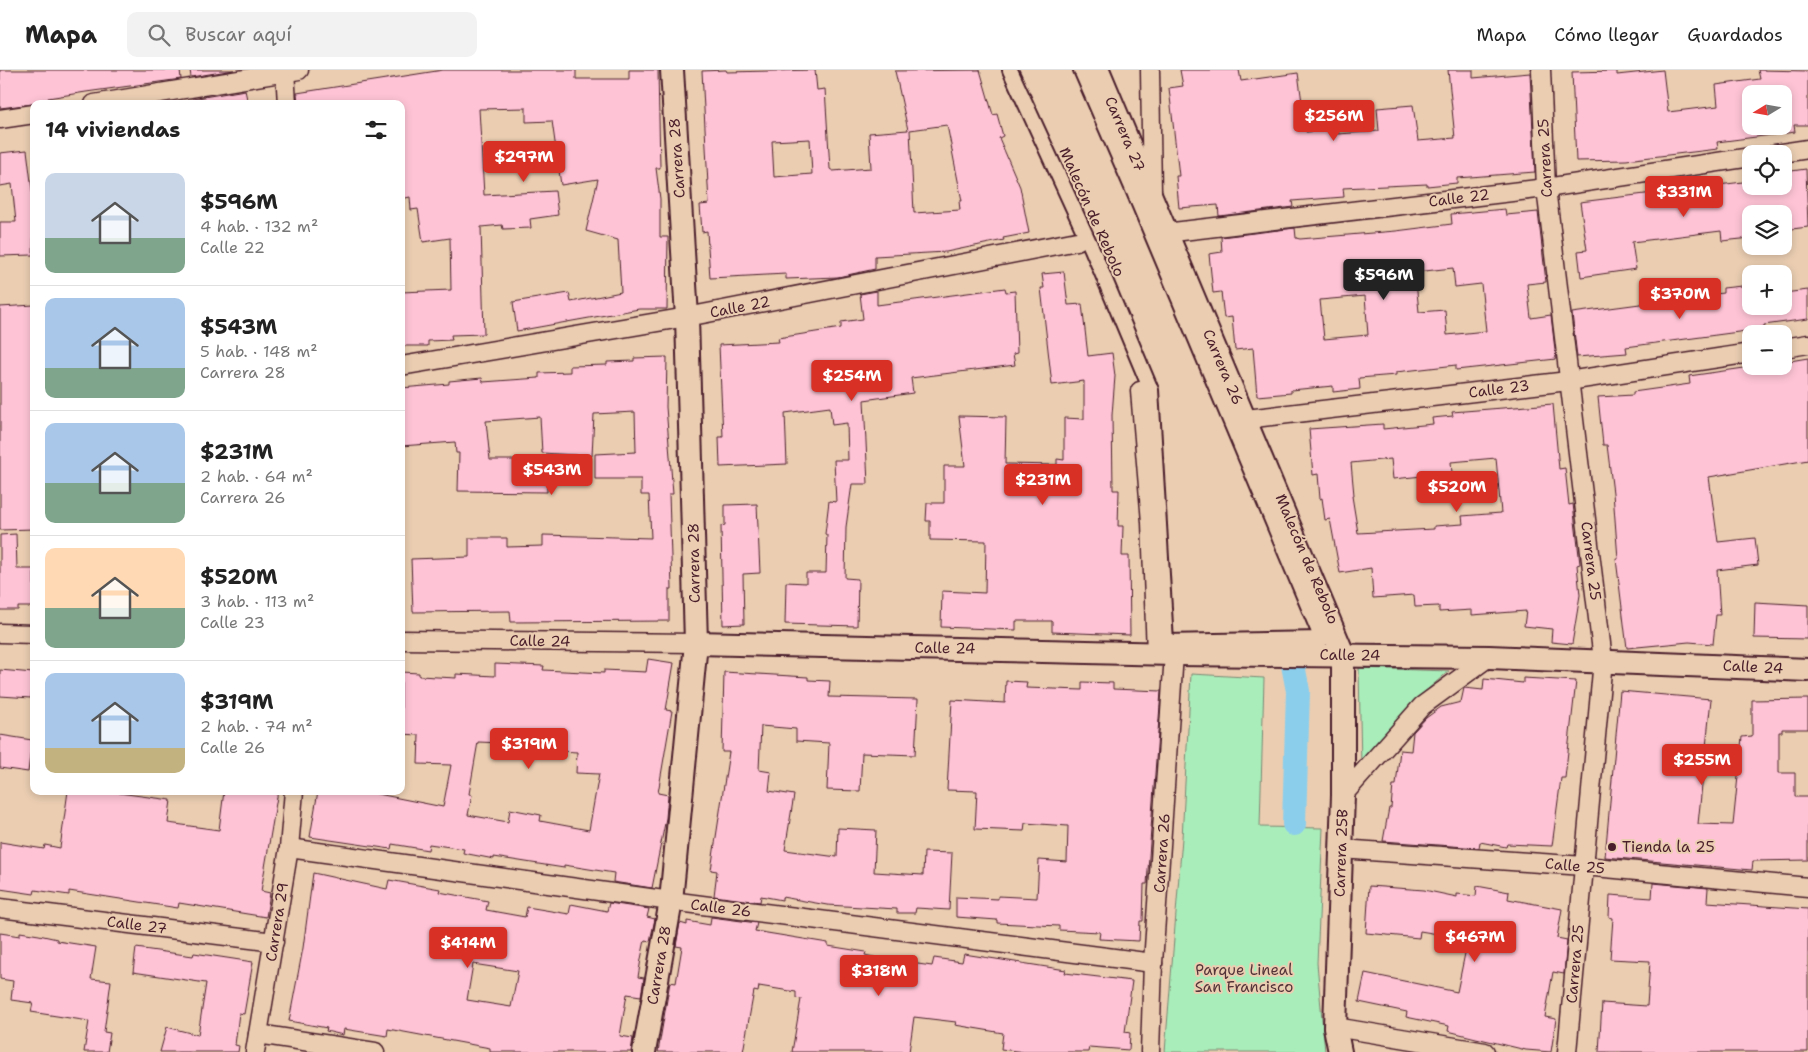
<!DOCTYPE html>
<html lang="es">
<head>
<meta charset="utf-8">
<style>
	body { margin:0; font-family:"Shantell Sans",sans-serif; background:#f2f2f2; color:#222; height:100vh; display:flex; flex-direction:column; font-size:19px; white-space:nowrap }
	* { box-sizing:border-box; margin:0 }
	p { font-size:16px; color:#767676 }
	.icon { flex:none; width:28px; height:28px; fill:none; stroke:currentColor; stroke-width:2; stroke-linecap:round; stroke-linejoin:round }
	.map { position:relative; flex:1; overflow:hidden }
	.panel { position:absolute; left:30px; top:30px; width:375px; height:695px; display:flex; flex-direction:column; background:#fff; border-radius:10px; box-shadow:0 2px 8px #0003 }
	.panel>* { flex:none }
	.needle { width:32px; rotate:259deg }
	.fabs { position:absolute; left:1742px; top:15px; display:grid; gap:10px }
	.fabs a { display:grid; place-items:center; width:50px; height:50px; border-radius:10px; background:#fff; box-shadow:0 2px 8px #0003; font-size:25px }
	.price { position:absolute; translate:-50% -42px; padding:0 11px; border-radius:5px; background:#d93025; color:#fff; font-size:16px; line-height:32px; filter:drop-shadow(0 1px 2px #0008) }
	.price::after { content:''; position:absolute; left:50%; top:30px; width:15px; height:11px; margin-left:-8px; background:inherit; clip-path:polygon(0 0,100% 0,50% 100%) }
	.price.selected { background:#222; color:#fff }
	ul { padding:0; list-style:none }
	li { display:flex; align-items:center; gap:15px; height:125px; padding:0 15px }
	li+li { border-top:1px solid #e0e0e0 }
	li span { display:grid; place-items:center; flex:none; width:140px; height:100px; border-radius:10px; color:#555 }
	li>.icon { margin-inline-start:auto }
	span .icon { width:60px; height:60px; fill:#fffc; stroke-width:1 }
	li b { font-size:21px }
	h2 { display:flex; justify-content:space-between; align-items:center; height:60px; padding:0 15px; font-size:21px }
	header { display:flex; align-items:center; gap:30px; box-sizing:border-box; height:70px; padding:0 25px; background:#fff; border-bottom:1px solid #e0e0e0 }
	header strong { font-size:24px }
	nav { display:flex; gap:28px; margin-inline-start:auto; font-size:18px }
	.search { width:350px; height:45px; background:#f2f2f2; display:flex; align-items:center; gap:12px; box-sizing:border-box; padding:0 18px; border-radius:10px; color:#767676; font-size:19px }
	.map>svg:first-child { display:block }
	.green { fill:#a9eeba; stroke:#7a8672 }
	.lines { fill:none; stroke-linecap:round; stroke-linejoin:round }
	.canal { stroke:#8aceec; stroke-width:24 }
	.building { fill:#fec4d6; stroke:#4a1f2b; fill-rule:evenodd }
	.pedestrian-casing { stroke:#4a1f2b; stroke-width:18 }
	.minor-casing { stroke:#4a1f2b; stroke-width:21 }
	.tertiary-casing { stroke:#4a1f2b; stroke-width:26 }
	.pedestrian { stroke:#ebceb2; stroke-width:14 }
	.minor { stroke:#ebceb2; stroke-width:18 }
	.tertiary { stroke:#ebceb2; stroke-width:22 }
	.poi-dot { fill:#4a1f2b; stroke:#ebceb2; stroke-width:2 }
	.labels { text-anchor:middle; stroke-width:4; stroke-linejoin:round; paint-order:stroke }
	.street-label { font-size:15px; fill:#4a1f2b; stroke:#ebceb2 }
	.poi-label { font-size:15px; fill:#4a1f2b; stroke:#ebceb2; text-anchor:start }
	.park-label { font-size:15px; fill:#543439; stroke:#ebceb2 }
</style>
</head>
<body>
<header>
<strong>Mapa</strong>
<div class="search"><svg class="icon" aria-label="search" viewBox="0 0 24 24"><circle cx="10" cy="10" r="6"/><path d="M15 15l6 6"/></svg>Buscar aquí</div>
<nav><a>Mapa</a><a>Cómo llegar</a><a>Guardados</a></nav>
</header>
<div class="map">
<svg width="1808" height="982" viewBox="0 0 1808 982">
	<rect width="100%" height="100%" fill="#ebceb2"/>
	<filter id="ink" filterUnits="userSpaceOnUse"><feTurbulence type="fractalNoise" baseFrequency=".02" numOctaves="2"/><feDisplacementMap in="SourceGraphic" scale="10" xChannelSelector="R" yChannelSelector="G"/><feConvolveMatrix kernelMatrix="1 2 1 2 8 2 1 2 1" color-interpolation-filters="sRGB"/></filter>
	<g filter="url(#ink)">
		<g class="green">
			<path d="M1359 598 1449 601 1414 631 1361 696Z"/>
			<path d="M1191 604 1264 608 1260 757 1323 758 1317 893 1325 982H1165L1182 768Z"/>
		</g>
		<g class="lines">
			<path class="canal" d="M1289 574 1298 621 1294 754"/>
		</g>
		<g class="building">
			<path d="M0 0H180L181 9 86 22 48 28 49 32 0 38Z"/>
			<path d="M190 0H234L191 7Z"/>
			<path d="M443 0H576V9H629V0H658L660 98H656L660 129V167H668L667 239H639L517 261 513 232 569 223 571 232 621 222 618 170 586 161 598 109 561 115 552 51 526 52V38L479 39 484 125 555 121 558 145 530 149 531 158 503 159 502 155 481 157 484 264 451 265 452 270 428 271V276H401V222L451 220 450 168 423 172 418 139 411 140 410 127 401 129V34H298L297 23Z"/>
			<path d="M726 0 727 2 815 0 817 20 825 19 830 99 833 101 871 98 869 63 908 60 895 1 980 0 993 45 997 44 1003 66 999 68 1020 117 1029 163 1003 168 1004 170 946 182 875 186V199L838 207 786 209V204L710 208 707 161 702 162 700 135 709 134 702 1ZM947 55 962 131H959L960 140 914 143 910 60ZM810 69 812 104 774 107 772 71Z"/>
			<path d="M1180 0H1239L1241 11 1298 3 1306 62 1338 59V64L1379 61 1377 38 1413 35 1418 71 1455 68 1448 0H1473V8L1530 3 1535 102 1457 108V113L1427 116V114L1343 118 1344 127 1292 131 1293 137 1219 146 1218 135 1179 138 1176 106H1179L1169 18 1183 16Z"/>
			<path d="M1663 0 1668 42 1718 36 1716 15 1760 9 1758 0 1808 1V55H1794L1795 62 1717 72 1718 79 1626 90 1576 91 1572 2 1617 1V5ZM1751 24H1784V56H1751Z"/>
			<path d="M245 20 248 34H192V29Z"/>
			<path d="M27 80 34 136 33 185 0 186V152H16L12 114 0 116V83Z"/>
			<path d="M1806 99 1808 157 1784 160 1787 178 1768 180 1767 176H1784V144H1751V168L1722 171 1721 161 1632 172 1636 199 1581 207 1578 181 1587 180 1580 132 1751 111V116H1784V102Z"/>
			<path d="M1505 139 1506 145 1538 142 1546 212 1527 214 1531 248 1551 245 1556 289 1456 300V295L1396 302V305L1359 308 1360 319 1333 322V316L1291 320V323L1257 326 1253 278 1235 280 1232 247 1224 248 1221 222 1213 223 1209 184 1222 182 1221 167 1295 158 1296 168 1300 169 1396 161 1452 154 1451 144ZM1453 198 1455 217 1481 214 1486 261 1447 265 1445 240 1419 242 1415 202ZM1365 226 1368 265 1324 269 1320 230Z"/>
			<path d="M1064 202 1068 235 1082 234 1088 286 1112 283 1115 306 1112 345 1113 420H1119L1118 456H1123L1122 486H1129L1130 565 1052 562V551H1016V560L941 557 942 521 985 523 986 471 930 470V451H926L927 433H944V396H965L959 346 1006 347 1005 394 1057 395V389L1064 390V348L1084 349V311L1052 315 1041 218H1044L1042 204Z"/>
			<path d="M1751 215V236H1784V223L1808 220V249L1764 255V257L1746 259V261L1626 277 1627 283 1577 287 1572 243 1723 223V218Z"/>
			<path d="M1005 218 1006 222 1015 221 1017 283 1013 284 1015 295 911 308 913 323 864 330 868 414H852L846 457 845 508 858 509 857 556 785 554 786 512 806 513V503H826L827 465 825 464 829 431 836 432 834 390H848L847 353 832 355 830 337 785 343 787 394 720 397 719 367H723L719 275 779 272 778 268 841 258V252L863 249 860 224 877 221V235Z"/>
			<path d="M34 235V459L0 460V237Z"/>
			<path d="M667 287 666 337 673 424H669L672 519H669V551L511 552 510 541 413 542 411 489 469 487V468H507V477L543 476V465L651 468 649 425H641V409H595V384L636 382 635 342 594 344 592 386 542 383 540 347 486 351 490 390H546L547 422 458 421 459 383H456L455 372 401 376V318L449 314V311L482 308 483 312 539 308V303L570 302V296L607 295V292L634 291V288Z"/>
			<path d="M1808 288V390L1709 407 1718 472 1755 468 1758 495 1717 500 1720 545H1716L1713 574 1689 572 1627 578 1616 489H1618L1613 423 1607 375H1603L1598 327 1633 325V322L1690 314 1689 306 1758 296H1784V292Z"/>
			<path d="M1553 334 1559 399 1565 398 1569 435 1573 434 1580 494 1577 495 1580 525 1572 574 1551 572 1552 559 1524 556 1526 541 1472 545V540L1439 542V536L1415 537 1414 525 1373 528 1371 498 1340 503 1330 449 1325 450 1322 428 1320 429 1318 404 1313 405 1309 359 1383 354V359L1433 354 1432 348 1453 346 1452 342ZM1496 388 1501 443 1462 446 1463 454 1434 456V459L1358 463 1352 426 1354 425 1351 393 1391 389 1393 409 1452 403 1451 392Z"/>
			<path d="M757 434 760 503 743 504 744 554 723 555 721 456 725 455V435Z"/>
			<path d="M16 464 17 499H34V537H18V540H0V465Z"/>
			<path d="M1755 532 1808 535V569L1754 568Z"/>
			<path d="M648 589 674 593 666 640 672 641 658 723 668 725 666 748 652 818 613 812 614 803 564 795V798L494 787V789L463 783 464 779 429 774 428 780 392 774 391 779 310 767 318 721H363L443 737 451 695 418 694 419 665 401 664V602L419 603V606L456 608V604L495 606V594L544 596 543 600 604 603V600L646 602ZM478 672 526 674V679L577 682 576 703 599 704 589 760 540 751 541 745 510 739 508 752 468 745 472 725 469 724Z"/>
			<path d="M0 600 33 603 31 628 0 626Z"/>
			<path d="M724 602 808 607V610L830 611 829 627 918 629 915 685 862 683 860 721 827 720 829 673 796 671V659L761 656 759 700 771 702 769 721 794 725 785 780 837 787 838 758 876 760 874 802 923 805 924 782 952 783 949 840 916 838 915 843H897V839L827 835 782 827V830L761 826 760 832 714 826 717 801 711 800 729 682H722Z"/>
			<path d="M1523 608 1576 611 1565 708H1561L1552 776 1507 774 1506 777 1480 772 1479 778 1383 771 1389 738H1391L1393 715H1396L1400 680 1411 681 1413 662 1426 648 1441 637 1461 632 1464 618 1483 620 1484 609 1523 613Z"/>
			<path d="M1006 611 1027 612 1026 618 1082 620V612L1113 613V619L1161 621 1147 814H1144L1143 851H1140L1139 871 1099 869 1100 862 1059 860V856L997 853V850L956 847V827L998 829V826L1037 828 1039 790 1067 792 1068 756 1025 753 1024 761 975 759 977 721 947 720 952 630 1005 633Z"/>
			<path d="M1620 621 1711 629 1698 754 1733 755 1742 667 1752 666V630L1808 629V659H1782V662H1779V703H1795V727H1808V790L1753 791 1752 800 1605 787Z"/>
			<path d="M0 665 32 670 28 702 0 698Z"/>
			<path d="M68 721H120L119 723 171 730 168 753 219 760 224 721H278L261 821 270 823 266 847 179 833 178 838 69 821V825L35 820 34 824 0 819V772L44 779 45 775 60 778Z"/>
			<path d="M313 803 387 819 389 810 440 819 439 822 488 831 486 840 525 847 527 837 569 844 571 834 607 841 609 833 649 839 647 847 655 849 650 871 645 870 641 889 638 907 644 908 641 926 627 924 620 966 633 968 631 982H490V978L388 959 387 966 344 959 343 965 326 961 327 958 289 951 303 878ZM473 894 518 901 511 937 467 930Z"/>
			<path d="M1653 813 1708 818 1707 832 1808 839V982H1599L1602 933 1647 936 1650 891 1610 889 1613 848 1609 847 1610 825 1652 828Z"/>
			<path d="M1369 816 1424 820 1457 827V824L1476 826 1477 816 1509 822 1508 829 1562 839 1557 868 1567 870 1564 904 1553 902 1545 947 1556 949 1551 982 1526 980 1472 967 1448 961 1449 956 1406 947 1407 942 1359 932 1365 903 1457 922 1468 869 1420 861 1419 868 1366 863Z"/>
			<path d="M711 847 757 853 755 861 828 873V876L866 882 865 885 882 889 932 896 934 888 962 892 964 884 1066 900 1065 903 1132 911 1125 962 1130 963 1129 980 1089 977 1088 982H1024L1001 979 1003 963 955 955 956 952 914 947 909 982H792L801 929 796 928V922L759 916 758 922 754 921 743 982H658L670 912 676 913 682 877 676 876 680 853 687 855V851L710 855Z"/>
			<path d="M20 862 39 865 57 869V871L96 877 91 909 111 911 104 962 110 963 107 982H84L89 951 31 942 33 933 11 930 13 911 0 909V863L20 866Z"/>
			<path d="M136 878 193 886 194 883 253 892 244 944 239 943 235 975 239 976 238 982H160L167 957 198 965 206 913 133 902Z"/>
		</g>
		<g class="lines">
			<g class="pedestrian-casing">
				<path id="pedestrian" d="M1010 0 1092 179 1151 320 1166 572 1322 569 1134 122 1081 0"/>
			</g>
			<g class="minor-casing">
				<g id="minor">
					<path d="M285 0 287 34"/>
					<path d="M1150 0 1152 123"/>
					<path d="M1541 0 1546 118 1603 590 1567 982"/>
					<path d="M94 34 299 0"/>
					<path d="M0 49 34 44"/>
					<path d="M1775 84 1808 79"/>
					<path d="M1165 163 1546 118 1751 87"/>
					<path d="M1784 278 1808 274"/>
					<path d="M401 296 687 247 1077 171"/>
					<path d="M1140 321 1151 452 1156 583"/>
					<path d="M1246 349 1568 311 1751 283"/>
					<path d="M0 563 34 564"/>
					<path d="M401 570 696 573"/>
					<path d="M1343 725 1422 636 1489 587"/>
					<path d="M289 778 671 831 1153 893"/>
					<path d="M1341 779 1584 796 1808 817"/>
					<path d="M0 838 274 872"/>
					<path d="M1335 957 1485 982"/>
					<path d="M258 964 375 982"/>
					<path d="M255 982 289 778 294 721"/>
					<path d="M1150 982 1153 893 1174 584"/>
				</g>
			</g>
			<g class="tertiary-casing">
				<g id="tertiary">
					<path d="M1098 0 1343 584V725L1335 957 1340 982"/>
					<path d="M696 573 1174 584 1489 587 1808 600"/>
					<path d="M644 982 671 831 696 573 687 247 672 0"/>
				</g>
			</g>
			<use href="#pedestrian" class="pedestrian"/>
			<use href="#minor" class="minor"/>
			<use href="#tertiary" class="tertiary"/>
		</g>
	</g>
	<circle class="poi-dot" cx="1612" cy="777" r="5"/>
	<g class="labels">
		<g class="street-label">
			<text transform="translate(1125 64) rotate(67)" y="5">Carrera 27</text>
			<text transform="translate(677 88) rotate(-94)" y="5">Carrera 28</text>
			<text transform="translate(1545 88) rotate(-93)" y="5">Carrera 25</text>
			<text transform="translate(1459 128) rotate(-7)" y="5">Calle 22</text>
			<text transform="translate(1092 142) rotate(66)" y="5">Malecón de Rebolo</text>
			<text transform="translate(740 237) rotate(-11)" y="5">Calle 22</text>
			<text transform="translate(1223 297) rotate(67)" y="5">Carrera 26</text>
			<text transform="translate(1499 319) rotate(-7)" y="5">Calle 23</text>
			<text transform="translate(1307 489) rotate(67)" y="5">Malecón de Rebolo</text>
			<text transform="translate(1591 491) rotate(83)" y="5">Carrera 25</text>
			<text transform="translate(694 493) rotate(-91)" y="5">Carrera 28</text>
			<text transform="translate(540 571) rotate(1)" y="5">Calle 24</text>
			<text transform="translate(945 578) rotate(1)" y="5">Calle 24</text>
			<text transform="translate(1350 585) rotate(1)" y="5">Calle 24</text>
			<text transform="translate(1753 597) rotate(3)" y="5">Calle 24</text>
			<text transform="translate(1162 783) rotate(-86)" y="5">Carrera 26</text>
			<text transform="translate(1341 783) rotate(-88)" y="5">Carrera 25B</text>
			<text transform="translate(1575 796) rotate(5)" y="5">Calle 25</text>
			<text transform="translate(721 838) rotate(7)" y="5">Calle 26</text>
			<text transform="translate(277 852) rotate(-81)" y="5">Carrera 29</text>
			<text transform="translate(137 855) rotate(7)" y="5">Calle 27</text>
			<text transform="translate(1575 894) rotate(-85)" y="5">Carrera 25</text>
			<text transform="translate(659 895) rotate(-80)" y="5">Carrera 28</text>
		</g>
		<g class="poi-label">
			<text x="1622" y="782">Tienda la 25</text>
		</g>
		<g class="park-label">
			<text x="1244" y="905">Parque Lineal<tspan x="1244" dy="17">San Francisco</tspan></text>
		</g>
	</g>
</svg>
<div class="fabs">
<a><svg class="needle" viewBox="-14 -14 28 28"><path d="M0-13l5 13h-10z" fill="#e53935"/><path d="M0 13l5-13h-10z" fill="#767676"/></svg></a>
<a><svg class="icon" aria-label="locate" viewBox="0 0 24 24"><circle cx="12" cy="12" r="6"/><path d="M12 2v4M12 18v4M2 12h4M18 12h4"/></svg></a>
<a><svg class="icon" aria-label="layers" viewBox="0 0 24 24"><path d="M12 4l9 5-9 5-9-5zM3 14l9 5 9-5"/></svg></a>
<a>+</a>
<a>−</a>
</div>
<b class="price" style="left:1334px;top:72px">$256M</b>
<b class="price" style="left:524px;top:113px">$297M</b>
<b class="price" style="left:1684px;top:148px">$331M</b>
<b class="price selected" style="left:1384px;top:231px">$596M</b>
<b class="price" style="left:1680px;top:250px">$370M</b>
<b class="price" style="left:852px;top:332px">$254M</b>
<b class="price" style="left:552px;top:426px">$543M</b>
<b class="price" style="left:1043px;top:436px">$231M</b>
<b class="price" style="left:1457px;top:443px">$520M</b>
<b class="price" style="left:529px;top:700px">$319M</b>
<b class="price" style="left:1702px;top:716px">$255M</b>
<b class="price" style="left:1475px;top:893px">$467M</b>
<b class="price" style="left:468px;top:899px">$414M</b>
<b class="price" style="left:879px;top:927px">$318M</b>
<section class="panel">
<h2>14 viviendas<svg class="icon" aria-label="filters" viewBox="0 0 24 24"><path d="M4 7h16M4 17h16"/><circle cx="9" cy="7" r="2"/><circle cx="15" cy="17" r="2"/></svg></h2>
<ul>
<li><span style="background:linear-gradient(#c9d6e8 65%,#7fa58c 0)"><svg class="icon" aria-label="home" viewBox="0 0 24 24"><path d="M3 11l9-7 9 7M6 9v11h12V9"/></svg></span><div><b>$596M</b><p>4 hab. · 132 m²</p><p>Calle 22</p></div></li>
<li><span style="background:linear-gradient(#a9c7e8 70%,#7fa58c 0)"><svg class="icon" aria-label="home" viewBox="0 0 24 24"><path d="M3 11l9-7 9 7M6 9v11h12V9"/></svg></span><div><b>$543M</b><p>5 hab. · 148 m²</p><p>Carrera 28</p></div></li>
<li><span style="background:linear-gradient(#a9c7e8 60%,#7fa58c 0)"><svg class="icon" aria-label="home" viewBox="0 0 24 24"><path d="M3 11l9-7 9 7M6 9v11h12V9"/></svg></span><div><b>$231M</b><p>2 hab. · 64 m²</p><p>Carrera 26</p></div></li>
<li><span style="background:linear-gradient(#ffd9b3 60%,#7fa58c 0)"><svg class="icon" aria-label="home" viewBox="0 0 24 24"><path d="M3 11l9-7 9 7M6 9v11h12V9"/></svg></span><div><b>$520M</b><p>3 hab. · 113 m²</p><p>Calle 23</p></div></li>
<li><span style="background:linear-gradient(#a9c7e8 75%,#c2b280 0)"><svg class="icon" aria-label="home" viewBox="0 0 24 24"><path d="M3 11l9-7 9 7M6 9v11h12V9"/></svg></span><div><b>$319M</b><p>2 hab. · 74 m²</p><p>Calle 26</p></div></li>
</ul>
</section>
</div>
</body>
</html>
